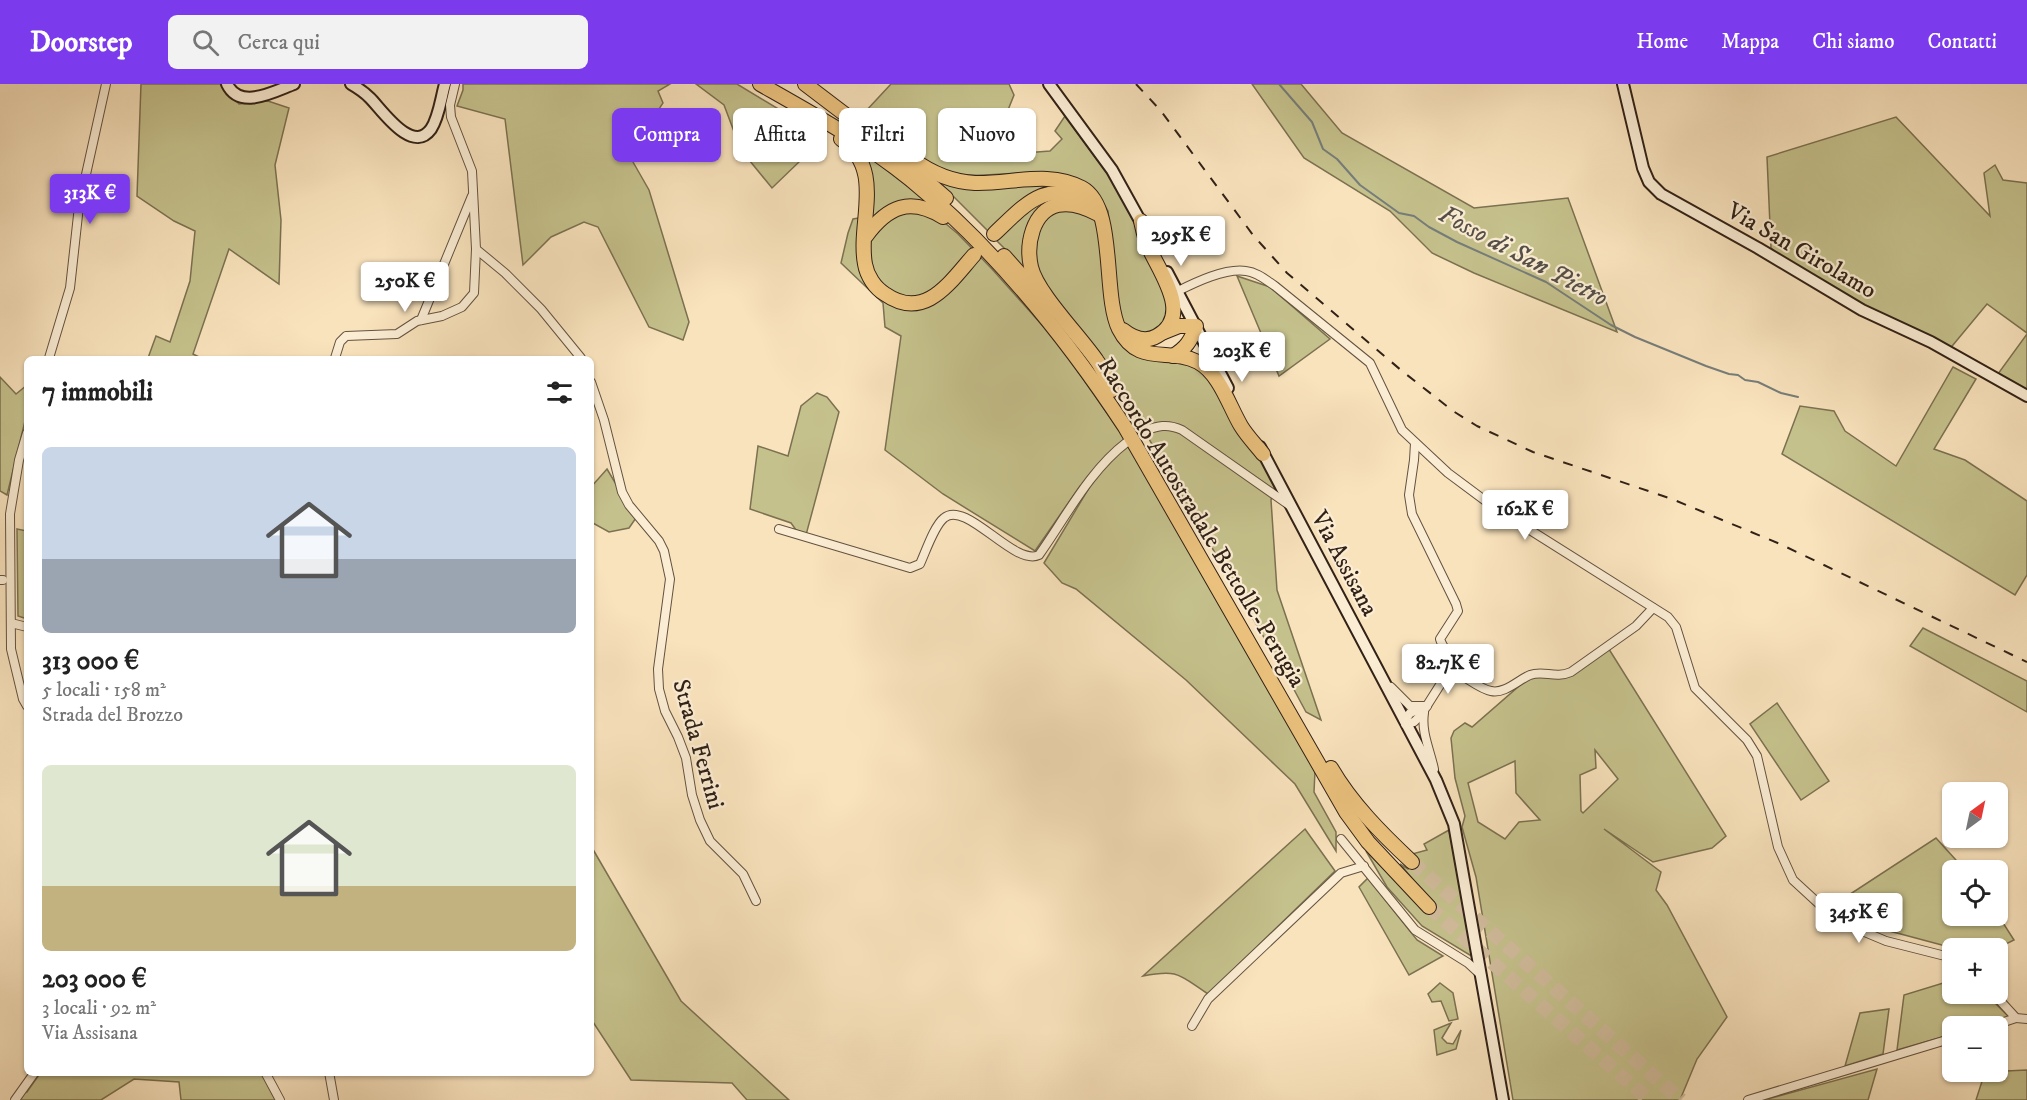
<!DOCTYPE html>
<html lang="it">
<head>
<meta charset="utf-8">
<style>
	body { margin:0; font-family:"IM FELL DW Pica",serif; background:#f2f2f2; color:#222; height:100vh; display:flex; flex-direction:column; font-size:22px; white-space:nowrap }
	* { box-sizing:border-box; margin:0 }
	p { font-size:20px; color:#767676 }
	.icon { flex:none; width:33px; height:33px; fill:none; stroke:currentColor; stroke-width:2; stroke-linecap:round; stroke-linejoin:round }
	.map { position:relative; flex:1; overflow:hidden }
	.details { position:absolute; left:24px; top:272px; width:570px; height:720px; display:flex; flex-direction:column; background:#fff; border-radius:9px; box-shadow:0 2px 4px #0004 }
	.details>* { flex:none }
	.hud { position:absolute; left:612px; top:24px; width:570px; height:54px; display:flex; gap:12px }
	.needle { width:39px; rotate:33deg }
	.controls { position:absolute; left:1942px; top:698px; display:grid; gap:12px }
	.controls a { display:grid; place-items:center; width:66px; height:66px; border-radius:9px; background:#fff; box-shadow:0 2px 4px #0004; font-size:30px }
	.price { position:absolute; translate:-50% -51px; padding:0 14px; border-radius:6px; background:#fff; color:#222; font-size:20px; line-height:39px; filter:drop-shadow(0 2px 3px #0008) }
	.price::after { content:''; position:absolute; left:50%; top:36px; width:18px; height:14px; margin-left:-9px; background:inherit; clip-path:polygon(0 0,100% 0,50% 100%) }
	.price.current { background:#7c3aed; color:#fff }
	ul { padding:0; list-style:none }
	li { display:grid; align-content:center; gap:12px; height:318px; padding:0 18px }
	li span { display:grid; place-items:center; height:186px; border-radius:9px; color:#555 }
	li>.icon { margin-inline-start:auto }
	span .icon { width:108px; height:108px; fill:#fffc; stroke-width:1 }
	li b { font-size:26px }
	h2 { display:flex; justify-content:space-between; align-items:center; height:72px; padding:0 18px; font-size:26px }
	.tag { padding:0 21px; border-radius:9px; background:#fff; box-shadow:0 2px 4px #0004; font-size:21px; line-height:54px }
	.tag.current { background:#7c3aed; color:#fff }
	header { display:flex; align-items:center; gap:36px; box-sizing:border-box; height:84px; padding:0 30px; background:#7c3aed; color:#fff }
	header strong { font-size:28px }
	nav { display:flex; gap:33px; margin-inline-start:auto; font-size:21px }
	.search { width:420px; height:54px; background:#f2f2f2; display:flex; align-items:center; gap:15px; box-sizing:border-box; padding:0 21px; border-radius:9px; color:#767676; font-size:22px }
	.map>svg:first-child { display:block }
	.green { fill:#c5c18c; stroke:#7b7151; stroke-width:1.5; fill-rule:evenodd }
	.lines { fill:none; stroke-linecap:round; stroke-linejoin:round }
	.stream { stroke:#767d7a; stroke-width:2 }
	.highway-tunnel { stroke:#d1bc9c; stroke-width:14; stroke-dasharray:14 7; stroke-linecap:butt }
	.street-casing { stroke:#635240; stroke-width:10 }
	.secondary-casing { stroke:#312116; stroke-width:14 }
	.highway-casing { stroke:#312116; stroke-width:16 }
	.street { stroke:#fbedd4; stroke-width:8 }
	.secondary { stroke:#fbedd4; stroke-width:10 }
	.highway { stroke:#ecc27e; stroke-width:14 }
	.rail { stroke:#312116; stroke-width:2; stroke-dasharray:10 10; stroke-linecap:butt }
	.labels { text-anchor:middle; stroke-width:4.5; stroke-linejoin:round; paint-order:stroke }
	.street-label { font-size:24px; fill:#312116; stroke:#fbedd4 }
	.water-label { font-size:26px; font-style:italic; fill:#544f48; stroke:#fbedd4 }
</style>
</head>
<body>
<header>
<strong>Doorstep</strong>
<div class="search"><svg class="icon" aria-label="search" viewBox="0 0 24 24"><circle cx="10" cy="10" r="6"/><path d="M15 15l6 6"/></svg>Cerca qui</div>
<nav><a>Home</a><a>Mappa</a><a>Chi siamo</a><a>Contatti</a></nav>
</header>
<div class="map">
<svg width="2027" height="1016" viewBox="0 0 2027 1016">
	<rect width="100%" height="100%" fill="#f9e3bd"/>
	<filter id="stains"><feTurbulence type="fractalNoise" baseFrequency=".00333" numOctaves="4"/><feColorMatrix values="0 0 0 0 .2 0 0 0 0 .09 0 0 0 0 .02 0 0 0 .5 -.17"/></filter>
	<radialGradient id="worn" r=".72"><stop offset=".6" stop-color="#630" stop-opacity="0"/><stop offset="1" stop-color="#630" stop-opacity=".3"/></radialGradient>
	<g class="green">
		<path d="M141 0H220L239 20 268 17 289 24 275 81 281 136 279 200 229 165 193 270 201 274H148L156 252 170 258 190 197 195 147 174 137 137 112Z"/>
		<path d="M463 0H670L658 7 663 19 639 55 633 78 649 106 689 238 683 256 649 243 598 143 584 138 551 153 523 181 505 35 457 22 463 6Z"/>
		<path d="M696 0H737L825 53 772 104 741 66 724 21Z"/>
		<path d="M891 0H1009L1014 11 1002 41 1024 69 1050 67 1062 55 1055 47 1065 32 1115 100 1136 140 1166 207 1167 237 1148 251 1125 243 1119 230 1108 127C1074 64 1006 100 950 89 945 88 939 84 934 81 908 67 887 48 865 28Z"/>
		<path d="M1252 0H1301L1342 49 1474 124 1568 114 1617 248 1474 189 1432 169 1390 127 1304 74Z"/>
		<path d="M1896 33 1990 132 1984 89 1995 81 2003 96 2027 99V249L1987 220 1948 267 1799 188 1771 164 1767 73Z"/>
		<path d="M856 63 928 118H917L913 124 933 129 958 150 992 185 1059 260 1127 358 1315 687 1314 708 1336 748V767L1295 700 1186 596 1076 505 1062 499 1044 479 1089 404 1080 402 1035 467 943 410 885 366 901 252 885 243 883 219 841 179 848 149 853 135 871 132Z"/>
		<path d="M933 92 1065 101 990 149Z"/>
		<path d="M1055 115 1044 126 1026 186 997 157C1016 137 1028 120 1055 115Z"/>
		<path d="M1060 123 1088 129 1096 138 1121 256 1196 279 1207 290 1260 371 1275 401 1271 416 1277 506 1321 636 1306 628 1291 600 1109 286 1039 193 1031 162 1036 144Z"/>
		<path d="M1237 192 1270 203 1330 255 1279 292Z"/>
		<path d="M2027 250V312L1995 294Z"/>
		<path d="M1953 283 1976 295 1934 365 1965 376 2027 417V491L2015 511 1782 370 1800 322 1834 327 1845 347 1896 382Z"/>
		<path d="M0 293 16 310 27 301V329L7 411 0 407Z"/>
		<path d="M817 309 827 313 839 328 806 451 796 446 791 439 750 425 758 362 788 372 801 322Z"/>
		<path d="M607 385 636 434 629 444 609 448 591 438V403Z"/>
		<path d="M17 445 27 447V535L18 532Z"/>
		<path d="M1923 544 2027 597V628L1910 562Z"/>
		<path d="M1607 562 1726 752 1712 764 1653 778 1604 745 1661 788 1656 806 1667 821 1727 933 1697 975 1680 1016H1513L1476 793 1462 743 1465 732 1455 694 1451 654 1454 647 1465 639 1472 643 1533 590 1560 593ZM1595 666 1618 695 1583 729 1581 727 1580 691 1596 684ZM1515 677 1516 709 1540 736 1519 738 1505 755 1478 738 1468 699Z"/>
		<path d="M1777 619 1829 697 1801 716 1750 640Z"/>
		<path d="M1305 745 1335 787 1208 910C1179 891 1179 885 1143 892Z"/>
		<path d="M1449 746 1473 873 1422 842 1387 803 1366 767 1427 827 1431 817 1400 780 1408 785 1411 782 1412 770 1427 766 1424 760Z"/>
		<path d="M1936 754 1965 786H1953V831H1998L2014 856 1998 864H1953L1882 845 1835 820Z"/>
		<path d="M591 762 681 917 789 1016H747L732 999 631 996 591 935Z"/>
		<path d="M1368 794 1417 856 1443 872 1409 891 1359 803Z"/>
		<path d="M1953 896V909H1985L2008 932C1994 945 1971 942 1953 942V950L1897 966 1904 911Z"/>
		<path d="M1440 899 1453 909 1458 935 1449 937 1441 917 1432 918 1428 910Z"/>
		<path d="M1889 925 1883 970 1845 982 1860 929Z"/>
		<path d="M1451 939 1442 954 1447 959 1453 960 1461 946 1456 965 1437 971 1434 946Z"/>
		<path d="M1877 985 1868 1016H1764Z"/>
		<path d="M2027 986V1016H1976L1985 988Z"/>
		<path d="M41 988 262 989 276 1016H181L179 998 134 995 101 1016H15L25 1003 27 1008Z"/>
	</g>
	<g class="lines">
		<path class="stream" d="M1279 0 1312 38 1323 65 1337 75 1360 101 1399 129 1414 132 1429 143 1457 158 1546 198 1611 241 1635 253 1706 282 1729 290 1738 291 1745 296 1758 298 1781 309 1798 313"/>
		<g class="highway-tunnel">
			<path d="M1412 778 1681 1016"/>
			<path d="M1429 823 1649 1016"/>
		</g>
		<g class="street-casing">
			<g id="street">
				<path d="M455 0 450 21 451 33 472 87 476 165 505 189 541 225 581 274"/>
				<path d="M1178 207C1196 198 1225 184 1246 187 1257 188 1266 196 1275 202L1370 279 1402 346 1448 389 1495 424 1668 533 1676 543 1695 604 1747 656 1757 672 1778 763 1793 796 1818 819 1855 844 1886 857 1953 874"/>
				<path d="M421 236 472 112"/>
				<path d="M49 274 70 204 79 122 106 0"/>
				<path d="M335 274 340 258 346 252 397 250 417 237 442 232 462 223 474 209 476 165"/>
				<path d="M591 298 604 336 622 408 629 421 659 457 664 467 670 495 658 585 659 605 665 627 678 653 686 674 692 711 700 736 710 757 743 790 756 817"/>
				<path d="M1143 347C1158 342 1167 339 1182 346L1289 421"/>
				<path d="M27 349 19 376 10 430 11 565 23 615 27 622"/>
				<path d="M779 445 910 484 920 480C926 467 934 442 944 434 966 415 1014 483 1039 471 1066 433 1089 387 1127 358"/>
				<path d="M0 496H3"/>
				<path d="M11 539 27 543"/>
				<path d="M1449 587C1464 589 1476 604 1491 607 1505 610 1518 596 1530 591 1544 586 1555 595 1571 588L1636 542 1653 524"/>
				<path d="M1391 603 1410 622H1427"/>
				<path d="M1424 629C1421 648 1430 666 1434 685"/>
				<path d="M1404 637 1410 629 1422 624"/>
				<path d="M1405 640 1414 638 1421 631 1452 582C1452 572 1443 565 1440 555L1458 527 1456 520 1412 430 1409 411 1414 376 1415 359"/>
				<path d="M1341 755 1415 846 1468 879 1481 891"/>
				<path d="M1993 909 2016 934 2027 935"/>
				<path d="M1192 942 1208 915 1341 789 1364 782"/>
				<path d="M1992 942 2016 934"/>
				<path d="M265 988 280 1016"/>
				<path d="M329 988 334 1016"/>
				<path d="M15 1016 35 988"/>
				<path d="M1748 1016 1953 954"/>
			</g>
		</g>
		<g class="secondary-casing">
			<g id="secondary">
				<path d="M227 0C240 27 275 7 294 0"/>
				<path d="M351 0C358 4 364 8 370 14 382 26 412 71 431 45 439 33 441 14 445 0"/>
				<path d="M1049 0 1112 86 1143 142"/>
				<path d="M1623 0 1643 84 1649 98 1661 110 1758 164 1862 226 1931 258 2027 312"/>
				<path d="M1167 188 1228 304"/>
				<path d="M1260 363 1436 696 1454 740 1503 1016"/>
			</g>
		</g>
		<g class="highway-casing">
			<g id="highway">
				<path d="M760 0C811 29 864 58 910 95 995 165 1065 252 1125 343L1346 728 1368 758 1429 823"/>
				<path d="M805 0 880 57 946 114"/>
				<path d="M841 55C886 86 857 138 865 180 867 192 875 204 885 210 925 238 950 198 974 171"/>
				<path d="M912 75C930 88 953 98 975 99 1011 100 1049 86 1082 104 1117 123 1102 210 1119 245 1138 283 1169 263 1198 278 1220 290 1229 322 1241 342 1247 352 1256 361 1263 370"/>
				<path d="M1098 130C1085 123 1072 118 1058 121 1032 127 1026 161 1031 183 1037 209 1080 252 1097 277 1103 285 1107 296 1112 306"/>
				<path d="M994 150C1024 122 1047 92 1089 120"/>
				<path d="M866 152C888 122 910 113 943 133"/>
				<path d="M1004 172 1053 227"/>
				<path d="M1123 246C1133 254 1145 259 1157 252 1193 232 1160 189 1149 164 1145 156 1143 146 1141 137"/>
				<path d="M1164 248 1179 242H1196C1191 257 1186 264 1173 272"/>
				<path d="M1331 684C1352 720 1382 750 1412 778"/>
			</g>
		</g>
		<use href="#street" class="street"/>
		<use href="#secondary" class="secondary"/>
		<use href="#highway" class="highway"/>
		<path class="rail" d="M1136 0 1161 27 1253 151 1287 189 1402 287 1453 327 1477 342 1533 368 1672 415 1780 460 2027 578"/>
	</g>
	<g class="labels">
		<g class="street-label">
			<text transform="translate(1802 166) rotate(30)" y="8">Via San Girolamo</text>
			<text transform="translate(1202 438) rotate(59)" y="8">Raccordo Autostradale Bettolle-Perugia</text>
			<text transform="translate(1345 479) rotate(62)" y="8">Via Assisana</text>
			<text transform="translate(699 660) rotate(74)" y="8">Strada Ferrini</text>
		</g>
		<g class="water-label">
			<text transform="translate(1524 171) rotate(28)" y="9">Fosso di San Pietro</text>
		</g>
	</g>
	<rect width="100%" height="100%" filter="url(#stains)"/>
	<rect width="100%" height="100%" fill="url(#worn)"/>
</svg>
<div class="controls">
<a><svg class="needle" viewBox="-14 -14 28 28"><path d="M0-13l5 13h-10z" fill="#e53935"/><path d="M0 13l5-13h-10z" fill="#767676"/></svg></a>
<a><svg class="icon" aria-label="locate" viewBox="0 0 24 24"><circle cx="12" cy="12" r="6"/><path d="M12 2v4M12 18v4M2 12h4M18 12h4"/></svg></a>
<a>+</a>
<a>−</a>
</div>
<b class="price current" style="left:90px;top:141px">313K €</b>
<b class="price" style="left:1181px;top:183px">295K €</b>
<b class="price" style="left:405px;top:229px">250K €</b>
<b class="price" style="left:1242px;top:299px">203K €</b>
<b class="price" style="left:1525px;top:457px">162K €</b>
<b class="price" style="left:1448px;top:611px">82.7K €</b>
<b class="price" style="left:1859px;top:860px">345K €</b>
<div class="hud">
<a class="tag current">Compra</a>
<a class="tag">Affitta</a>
<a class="tag">Filtri</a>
<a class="tag">Nuovo</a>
</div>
<section class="details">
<h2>7 immobili<svg class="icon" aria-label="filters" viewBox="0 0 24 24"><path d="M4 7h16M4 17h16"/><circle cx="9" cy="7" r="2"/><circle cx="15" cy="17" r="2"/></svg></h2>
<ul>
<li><span style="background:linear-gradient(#c9d6e8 60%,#9aa5b1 0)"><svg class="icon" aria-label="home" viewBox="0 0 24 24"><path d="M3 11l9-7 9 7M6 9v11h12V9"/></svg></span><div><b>313 000 €</b><p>5 locali · 158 m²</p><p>Strada del Brozzo</p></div></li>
<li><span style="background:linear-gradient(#dfe7d0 65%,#c2b280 0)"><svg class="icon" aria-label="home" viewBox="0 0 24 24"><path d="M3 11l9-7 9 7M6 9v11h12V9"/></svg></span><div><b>203 000 €</b><p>3 locali · 92 m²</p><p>Via Assisana</p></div></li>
</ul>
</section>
</div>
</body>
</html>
